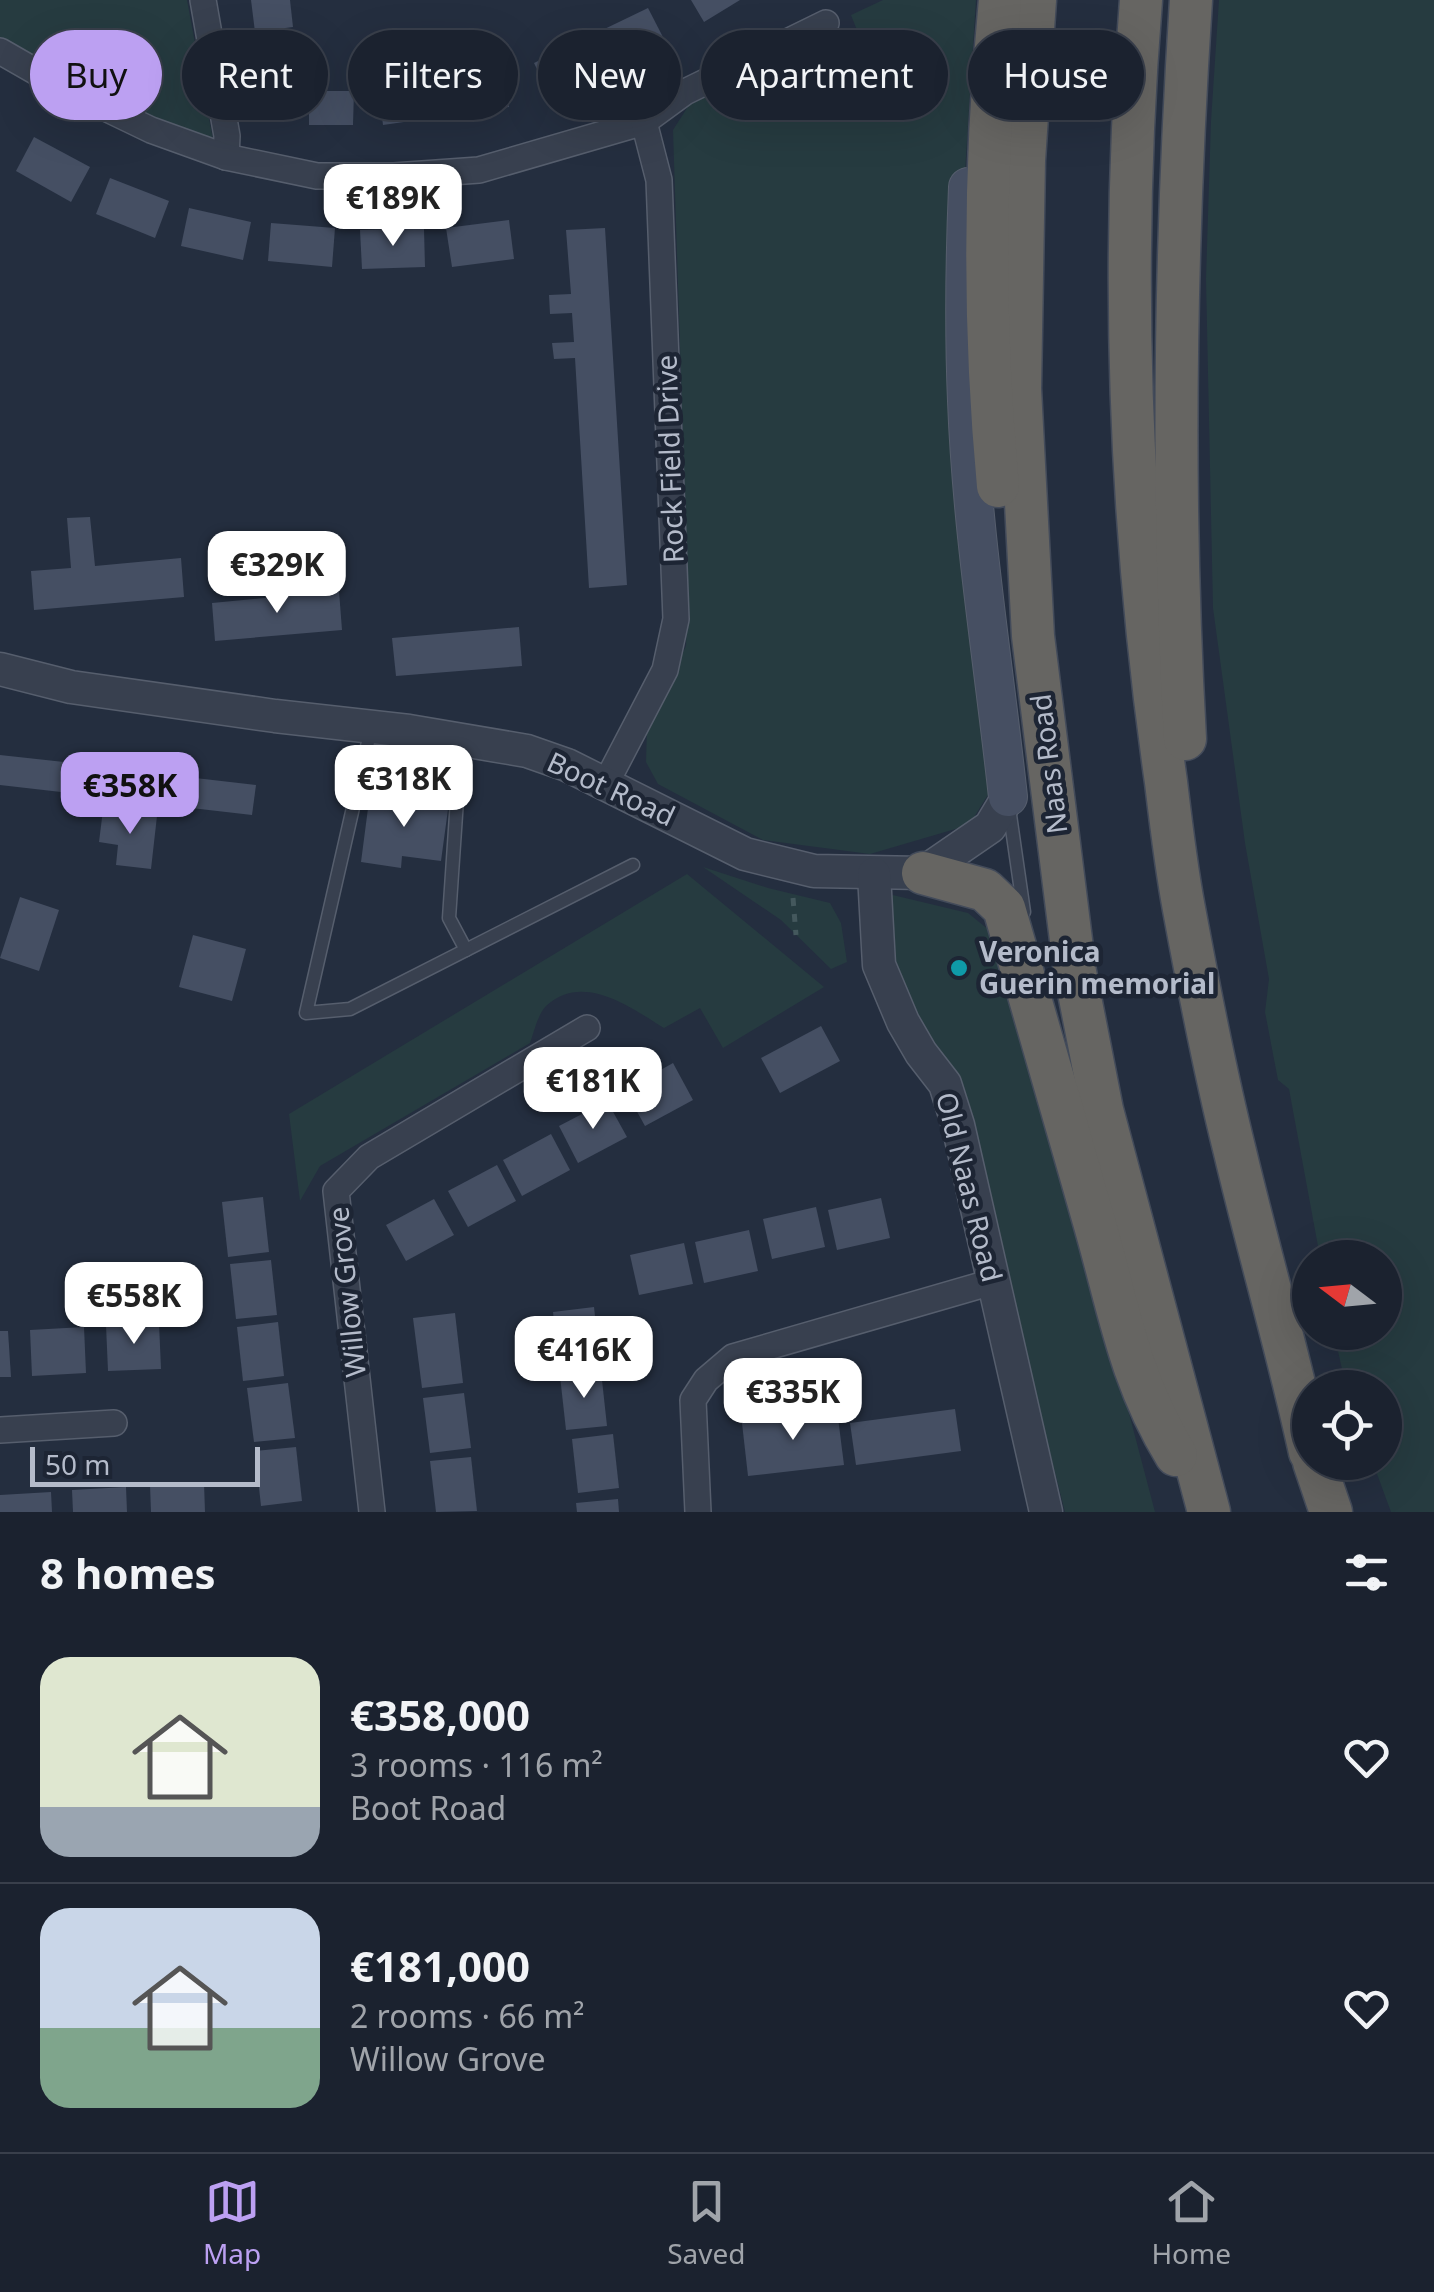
<!DOCTYPE html>
<html lang="en">
<head>
<meta charset="utf-8">
<style>
	body { margin:0; font-family:"Noto Sans",sans-serif; background:#282f3b; color:#f1f3f6; height:100vh; display:flex; flex-direction:column; font-size:38px; white-space:nowrap }
	* { box-sizing:border-box; margin:0 }
	p { font-size:32px; color:#a0a4aa }
	.icon { flex:none; width:55px; height:55px; fill:none; stroke:currentColor; stroke-width:2; stroke-linecap:round; stroke-linejoin:round }
	.map { position:relative; height:1512px; overflow:hidden }
	.drawer { display:flex; flex-direction:column; background:#1b222f; flex:1 }
	.drawer>* { flex:none }
	.banner { position:absolute; left:30px; top:30px; width:1375px; height:90px; display:flex; gap:20px }
	.needle { width:65px; rotate:286deg }
	.buttons { position:absolute; left:1292px; top:1240px; display:grid; gap:20px }
	.buttons a { display:grid; place-items:center; width:110px; height:110px; border-radius:50%; background:#1b222f; box-shadow:0 10px 40px #0002,0 0 0 2px #393f4b; font-size:50px }
	.scale { position:absolute; left:30px; bottom:25px; width:230px; box-sizing:border-box; padding-left:10px; border:5px solid #b4bbca; border-top:0; font-size:28px; line-height:35px; white-space:nowrap; color:#b4bbca; -webkit-text-stroke:8px #1d2534; paint-order:stroke }
	.price { position:absolute; translate:-50% -85px; padding:0 22px; border-radius:20px; background:#fff; color:#222; font-size:32px; line-height:65px; filter:drop-shadow(0 2px 5px #0008) }
	.price::after { content:''; position:absolute; left:50%; top:60px; width:30px; height:22px; margin-left:-15px; background:inherit; clip-path:polygon(0 0,100% 0,50% 100%) }
	.price.active { background:#bca0f2; color:#111 }
	ul { padding:0; list-style:none }
	li { display:flex; align-items:center; gap:30px; height:250px; padding:0 40px }
	li+li { border-top:2px solid #393f4b }
	li span { display:grid; place-items:center; flex:none; width:280px; height:200px; border-radius:30px; color:#555 }
	li>.icon { margin-inline-start:auto }
	span .icon { width:120px; height:120px; fill:#fffc; stroke-width:1 }
	li b { font-size:42px }
	h2 { display:flex; justify-content:space-between; align-items:center; height:120px; padding:0 40px; font-size:42px }
	.tag { padding:0 35px; border-radius:45px; background:#1b222f; box-shadow:0 10px 40px #0002,0 0 0 2px #393f4b; font-size:35px; line-height:90px }
	.tag.active { background:#bca0f2; color:#111 }
	.tabs { display:flex; justify-content:space-around; align-items:center; height:140px; border-top:2px solid #393f4b; background:#1b222f; font-size:28px; color:#a0a4aa }
	.tabs a { display:grid; justify-items:center; gap:5px }
	.tabs .active { color:#bca0f2 }
	.map>svg:first-child { display:block }
	.green { fill:#263b40 }
	.building { fill:#454f63 }
	.lines { fill:none; stroke-linecap:round; stroke-linejoin:round }
	.service-casing { stroke:#565e6d; stroke-width:15 }
	.minor-casing { stroke:#565e6d; stroke-width:28 }
	.tertiary-casing { stroke:#565e6d; stroke-width:35 }
	.secondary-casing { stroke:#565e6d; stroke-width:40 }
	.trunk-casing { stroke:#434b5a; stroke-width:45 }
	.path { stroke:#44585d; stroke-width:5; stroke-dasharray:8 8; stroke-linecap:butt }
	.service { stroke:#38404f; stroke-width:12 }
	.minor { stroke:#38404f; stroke-width:25 }
	.tertiary { stroke:#38404f; stroke-width:32 }
	.secondary { stroke:#464f62; stroke-width:38 }
	.trunk { stroke:#666562; stroke-width:42 }
	.culture-dot { fill:#0f9aa8; stroke:#1d2534; stroke-width:4 }
	.labels { text-anchor:middle; stroke-width:9; stroke-linejoin:round; paint-order:stroke }
	.street-label { font-size:28px; fill:#b4bbca; stroke:#1d2534 }
	.poi-label { font-size:28px; font-weight:bold; fill:#b4bbca; stroke:#1d2534; text-anchor:start }
</style>
</head>
<body>
<div class="map">
<svg width="1434" height="1512" viewBox="0 0 1434 1512">
	<rect width="100%" height="100%" fill="#242e3f"/>
	<g class="green">
		<path d="M0 0H187L214 145 154 121 0 42Z"/>
		<path d="M883 0H976L959 267 998 779 969 825 870 854 763 840 658 784 646 762 647 729 686 646 688 593 673 130 689 105 772 59 793 82 862 43 851 15Z"/>
		<path d="M1219 0H1434V1512H1391L1373 1463 1385 1462V1388L1346 1387 1334 1333 1385 1332V1258L1320 1257 1289 1089 1278 1080 1265 1012 1269 979 1245 843 1213 608 1206 279 1211 121Z"/>
		<path d="M703 867 768 888 830 903 841 923 847 962 831 969 781 920Z"/>
		<path d="M687 874 824 987 723 1048 700 1008 664 1028C630 1007 583 972 546 1006 538 1014 534 1032 530 1043L320 1166 300 1201 289 1114Z"/>
		<path d="M876 891 968 913 1005 943 1155 1512H1065L984 1191 960 1081 919 1018 885 951Z"/>
	</g>
	<g class="building">
		<path d="M251 0H290L293 27 255 32Z"/>
		<path d="M691 0H740L704 22Z"/>
		<path d="M648 8 666 43 551 98 534 63Z"/>
		<path d="M504 69 509 107 383 125 378 86Z"/>
		<path d="M309 91H354L353 125H309Z"/>
		<path d="M34 137 90 167 71 202 16 171Z"/>
		<path d="M110 178 169 201 155 238 96 214Z"/>
		<path d="M189 208 251 222 243 260 181 246Z"/>
		<path d="M509 220 514 259 452 267 446 228Z"/>
		<path d="M271 223 335 228 332 267 268 261Z"/>
		<path d="M605 228 627 585 589 588 575 358 554 359 552 343 574 342 572 313 550 314 549 295 571 294 566 230Z"/>
		<path d="M394 229H424L425 267 362 269 360 230Z"/>
		<path d="M90 517 95 566 181 558 184 597 34 610 31 571 71 568 67 518Z"/>
		<path d="M339 591 342 630 215 641 212 603Z"/>
		<path d="M519 627 522 666 396 676 392 638Z"/>
		<path d="M0 755 64 762 61 792 0 785Z"/>
		<path d="M178 776 256 785 252 815 174 806Z"/>
		<path d="M370 793 449 802 441 861 402 856 401 868 361 862Z"/>
		<path d="M103 810 157 816 151 869 116 865 118 845 99 842Z"/>
		<path d="M20 897 59 910 39 971 0 958Z"/>
		<path d="M193 935 246 949 232 1001 179 987Z"/>
		<path d="M821 1026 840 1061 780 1093 761 1058Z"/>
		<path d="M673 1063 693 1100 645 1126 625 1090Z"/>
		<path d="M607 1101 627 1137 578 1163 559 1126Z"/>
		<path d="M551 1134 570 1170 522 1196 503 1160Z"/>
		<path d="M497 1165 516 1201 468 1227 448 1191Z"/>
		<path d="M263 1197 269 1252 228 1257 222 1202Z"/>
		<path d="M881 1198 890 1238 837 1250 828 1210Z"/>
		<path d="M434 1199 454 1235 406 1261 386 1225Z"/>
		<path d="M816 1207 825 1247 772 1259 763 1219Z"/>
		<path d="M749 1230 758 1271 704 1283 695 1242Z"/>
		<path d="M684 1243 693 1284 639 1295 630 1255Z"/>
		<path d="M271 1260 277 1315 236 1319 230 1264Z"/>
		<path d="M594 1307 600 1361 559 1366 553 1312Z"/>
		<path d="M455 1313 463 1383 422 1388 413 1318Z"/>
		<path d="M278 1322 284 1376 243 1381 237 1327Z"/>
		<path d="M159 1323 161 1369 108 1371 106 1325Z"/>
		<path d="M84 1327 86 1373 32 1376 30 1330Z"/>
		<path d="M0 1331H8L11 1377H0Z"/>
		<path d="M601 1371 607 1426 566 1430 560 1376Z"/>
		<path d="M288 1383 295 1438 254 1442 247 1388Z"/>
		<path d="M464 1393 471 1448 430 1453 423 1398Z"/>
		<path d="M955 1409 961 1451 856 1465 850 1423Z"/>
		<path d="M837 1410 844 1465 748 1476 742 1423Z"/>
		<path d="M613 1434 619 1488 578 1493 572 1439Z"/>
		<path d="M296 1447 302 1501 261 1506 255 1451Z"/>
		<path d="M471 1457 477 1511 436 1512 430 1461Z"/>
		<path d="M204 1483 205 1512H151L150 1485Z"/>
		<path d="M126 1487 127 1512H73L72 1490Z"/>
		<path d="M51 1492 52 1512H0V1495Z"/>
		<path d="M618 1499 619 1512H577L576 1503Z"/>
	</g>
	<g class="lines">
		<g class="service-casing">
			<g id="service">
				<path d="M371 729 306 1013 350 1009 633 865"/>
				<path d="M461 741 449 918 466 950"/>
				<path d="M1009 808 1024 912"/>
			</g>
		</g>
		<g class="minor-casing">
			<g id="minor">
				<path d="M203 0 227 136 226 157"/>
				<path d="M0 51 68 90 151 130 226 157 317 176H394L479 170 644 122 685 92 826 23"/>
				<path d="M606 783 665 670 676 619 659 180 644 122"/>
				<path d="M0 1430 114 1423"/>
				<path d="M372 1512 336 1191 369 1157 587 1028"/>
				<path d="M698 1512 693 1400 706 1380 733 1357 992 1282"/>
			</g>
		</g>
		<g class="tertiary-casing">
			<g id="tertiary">
				<path d="M0 669 71 687 275 716 409 731 527 751 567 765 745 854 814 871 923 873 990 827 1008 797"/>
				<path d="M874 874 879 965 903 1022 921 1053 945 1084 958 1125 1046 1512"/>
			</g>
		</g>
		<g class="secondary-casing">
			<path id="secondary" d="M968 187C965 258 964 330 967 401 972 534 994 666 1008 797"/>
		</g>
		<g class="trunk-casing">
			<g id="trunk">
				<path d="M1035 0 1024 160 1020 389 1033 636 1075 972 1102 1110 1209 1512"/>
				<path d="M1141 0C1120 260 1129 524 1166 782 1171 824 1176 867 1184 909 1199 990 1215 1072 1235 1152 1259 1253 1288 1351 1310 1452"/>
				<path d="M998 486C983 326 984 161 1000 0"/>
				<path d="M1185 739C1171 493 1175 246 1191 0"/>
				<path d="M923 873 985 890 1004 908C1034 1013 1065 1119 1095 1225 1119 1309 1129 1378 1176 1455"/>
				<path d="M1314 1462 1331 1512"/>
			</g>
		</g>
		<path class="path" d="M793 898 796 935"/>
		<use href="#service" class="service"/>
		<use href="#minor" class="minor"/>
		<use href="#tertiary" class="tertiary"/>
		<use href="#secondary" class="secondary"/>
		<use href="#trunk" class="trunk"/>
	</g>
	<circle class="culture-dot" cx="959" cy="968" r="10"/>
	<g class="labels">
		<g class="street-label">
			<text transform="translate(670 459) rotate(-92)" y="10">Rock Field Drive</text>
			<text transform="translate(1049 764) rotate(-97)" y="10">Naas Road</text>
			<text transform="translate(611 789) rotate(25)" y="10">Boot Road</text>
			<text transform="translate(969 1187) rotate(76)" y="10">Old Naas Road</text>
			<text transform="translate(347 1292) rotate(-96)" y="10">Willow Grove</text>
		</g>
		<g class="poi-label">
			<text x="979" y="962">Veronica<tspan x="979" dy="32">Guerin memorial</tspan></text>
		</g>
	</g>
</svg>
<div class="buttons">
<a><svg class="needle" viewBox="-14 -14 28 28"><path d="M0-13l5 13h-10z" fill="#e53935"/><path d="M0 13l5-13h-10z" fill="#a0a4aa"/></svg></a>
<a><svg class="icon" aria-label="locate" viewBox="0 0 24 24"><circle cx="12" cy="12" r="6"/><path d="M12 2v4M12 18v4M2 12h4M18 12h4"/></svg></a>
</div>
<div class="scale">50 m</div>
<b class="price" style="left:393px;top:249px">€189K</b>
<b class="price" style="left:277px;top:616px">€329K</b>
<b class="price" style="left:404px;top:830px">€318K</b>
<b class="price active" style="left:130px;top:837px">€358K</b>
<b class="price" style="left:593px;top:1132px">€181K</b>
<b class="price" style="left:134px;top:1347px">€558K</b>
<b class="price" style="left:584px;top:1401px">€416K</b>
<b class="price" style="left:793px;top:1443px">€335K</b>
<div class="banner">
<a class="tag active">Buy</a>
<a class="tag">Rent</a>
<a class="tag">Filters</a>
<a class="tag">New</a>
<a class="tag">Apartment</a>
<a class="tag">House</a>
</div>
</div>
<section class="drawer">
<h2>8 homes<svg class="icon" aria-label="filters" viewBox="0 0 24 24"><path d="M4 7h16M4 17h16"/><circle cx="9" cy="7" r="2"/><circle cx="15" cy="17" r="2"/></svg></h2>
<ul>
<li><span style="background:linear-gradient(#dfe7d0 75%,#9aa5b1 0)"><svg class="icon" aria-label="home" viewBox="0 0 24 24"><path d="M3 11l9-7 9 7M6 9v11h12V9"/></svg></span><div><b>€358,000</b><p>3 rooms · 116 m²</p><p>Boot Road</p></div><svg class="icon" aria-label="heart" viewBox="0 0 24 24"><path d="M12 20l-8-8c-3-5 5-10 8-4 3-6 11-1 8 4z"/></svg></li>
<li><span style="background:linear-gradient(#c9d6e8 60%,#7fa58c 0)"><svg class="icon" aria-label="home" viewBox="0 0 24 24"><path d="M3 11l9-7 9 7M6 9v11h12V9"/></svg></span><div><b>€181,000</b><p>2 rooms · 66 m²</p><p>Willow Grove</p></div><svg class="icon" aria-label="heart" viewBox="0 0 24 24"><path d="M12 20l-8-8c-3-5 5-10 8-4 3-6 11-1 8 4z"/></svg></li>
</ul>
</section>
<nav class="tabs">
<a class="active"><svg class="icon" aria-label="map" viewBox="0 0 24 24"><path d="M3 6l6-2 6 2 6-2v14l-6 2-6-2-6 2zM9 4v14M15 6v14"/></svg>Map</a>
<a><svg class="icon" aria-label="saved" viewBox="0 0 24 24"><path d="M7 4h10v16l-5-4-5 4z"/></svg>Saved</a>
<a><svg class="icon" aria-label="home" viewBox="0 0 24 24"><path d="M3 11l9-7 9 7M6 9v11h12V9"/></svg>Home</a>
</nav>
</body>
</html>
